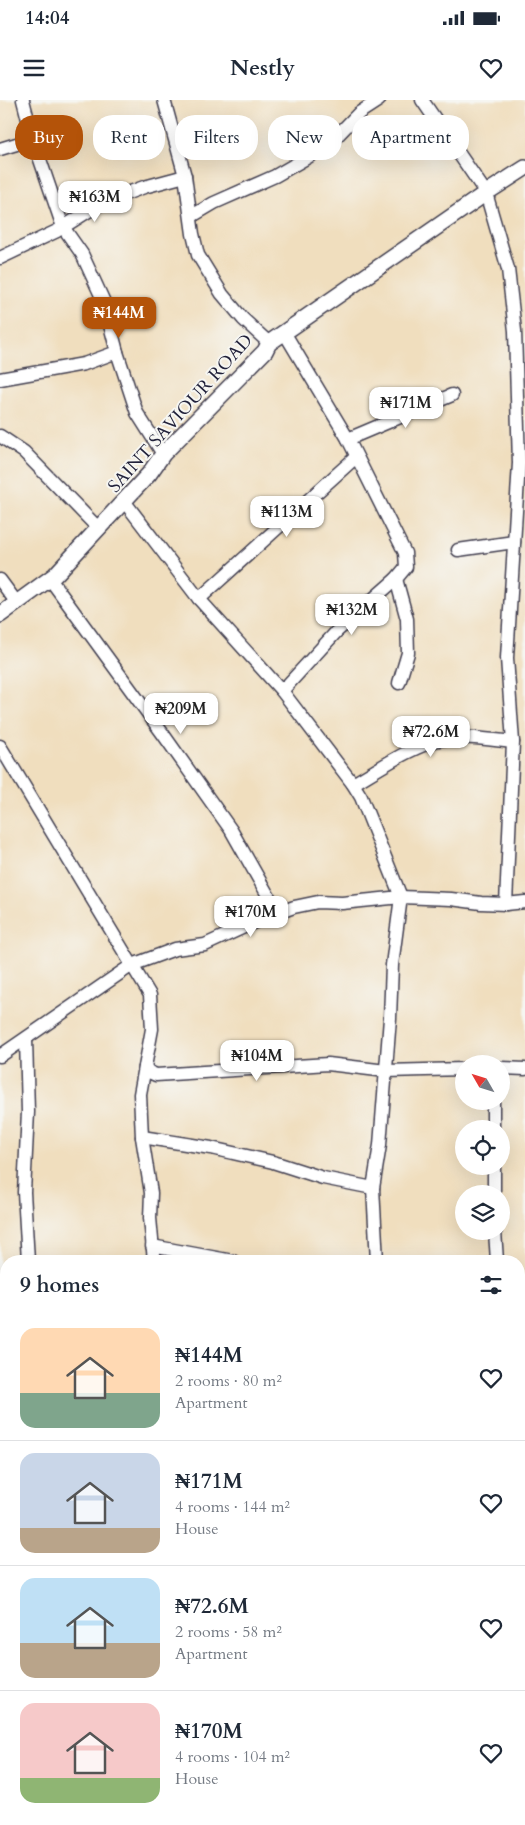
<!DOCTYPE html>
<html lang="en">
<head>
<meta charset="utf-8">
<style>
	body { margin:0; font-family:Cardo,serif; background:#f2f2f3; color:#1f2937; height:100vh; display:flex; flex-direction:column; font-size:19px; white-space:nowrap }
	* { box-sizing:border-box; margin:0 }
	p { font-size:16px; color:#747a83 }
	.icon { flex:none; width:28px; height:28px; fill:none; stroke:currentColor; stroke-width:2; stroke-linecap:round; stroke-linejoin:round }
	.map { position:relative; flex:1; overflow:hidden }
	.details { position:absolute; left:0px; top:1155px; width:525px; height:570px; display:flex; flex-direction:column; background:#fff; border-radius:20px 20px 0 0; box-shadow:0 5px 20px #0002 }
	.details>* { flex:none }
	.hud { position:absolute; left:15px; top:15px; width:495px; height:45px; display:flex; gap:10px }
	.needle { width:32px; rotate:309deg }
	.fabs { position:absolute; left:455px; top:955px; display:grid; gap:10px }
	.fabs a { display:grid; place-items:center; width:55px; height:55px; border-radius:50%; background:#fff; box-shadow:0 5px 20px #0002; font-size:25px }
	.price { position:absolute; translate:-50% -42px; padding:0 11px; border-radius:10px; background:#fff; color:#222; font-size:16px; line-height:32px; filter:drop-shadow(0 1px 2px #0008) }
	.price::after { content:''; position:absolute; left:50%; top:30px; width:15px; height:11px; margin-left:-8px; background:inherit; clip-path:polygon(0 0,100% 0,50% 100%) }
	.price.current { background:#b45309; color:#fff }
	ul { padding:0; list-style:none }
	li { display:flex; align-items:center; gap:15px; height:125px; padding:0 20px }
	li+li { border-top:1px solid #e0e1e3 }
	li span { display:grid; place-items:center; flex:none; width:140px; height:100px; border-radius:15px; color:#555 }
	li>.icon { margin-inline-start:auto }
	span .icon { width:60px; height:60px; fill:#fffc; stroke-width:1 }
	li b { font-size:21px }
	h2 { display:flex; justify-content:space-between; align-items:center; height:60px; padding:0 20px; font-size:21px }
	.chip { padding:0 18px; border-radius:20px; background:#fff; box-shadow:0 5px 20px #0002; font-size:18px; line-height:45px }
	.chip.current { background:#b45309; color:#fff }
	.status { display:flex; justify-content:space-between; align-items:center; height:35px; padding:0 25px; background:#fff; direction:ltr }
	.status svg { height:14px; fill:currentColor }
	header { display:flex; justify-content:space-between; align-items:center; height:65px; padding:0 20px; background:#fff; font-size:22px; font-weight:700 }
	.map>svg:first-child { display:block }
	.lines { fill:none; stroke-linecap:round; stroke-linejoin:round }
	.minor-casing { stroke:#413e4f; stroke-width:15 }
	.tertiary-casing { stroke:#413e4f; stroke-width:18 }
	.minor { stroke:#fff; stroke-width:12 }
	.tertiary { stroke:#fff; stroke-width:15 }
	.labels { text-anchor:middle; stroke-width:4; stroke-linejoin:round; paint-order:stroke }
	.street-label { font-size:18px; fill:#22223b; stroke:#f6f6f2 }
</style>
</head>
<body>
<div class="status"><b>14:04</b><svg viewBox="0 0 49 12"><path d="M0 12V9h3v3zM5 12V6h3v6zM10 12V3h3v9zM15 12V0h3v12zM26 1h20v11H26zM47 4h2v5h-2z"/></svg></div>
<header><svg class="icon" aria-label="menu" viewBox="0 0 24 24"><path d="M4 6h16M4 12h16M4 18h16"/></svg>Nestly<svg class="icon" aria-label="heart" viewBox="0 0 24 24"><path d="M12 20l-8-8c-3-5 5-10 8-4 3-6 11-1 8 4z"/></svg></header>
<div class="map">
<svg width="525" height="1725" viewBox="0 0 525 1725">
	<rect width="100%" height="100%" fill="#f6f6f2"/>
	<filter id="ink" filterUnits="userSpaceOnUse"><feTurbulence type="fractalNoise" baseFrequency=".02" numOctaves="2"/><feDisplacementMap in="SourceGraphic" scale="10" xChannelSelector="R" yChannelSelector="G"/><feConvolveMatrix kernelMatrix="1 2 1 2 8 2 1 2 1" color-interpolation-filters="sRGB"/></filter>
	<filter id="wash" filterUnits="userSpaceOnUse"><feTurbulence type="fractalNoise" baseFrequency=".0096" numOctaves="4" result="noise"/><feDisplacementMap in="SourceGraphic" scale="20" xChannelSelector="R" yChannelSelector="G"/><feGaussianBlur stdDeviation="1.12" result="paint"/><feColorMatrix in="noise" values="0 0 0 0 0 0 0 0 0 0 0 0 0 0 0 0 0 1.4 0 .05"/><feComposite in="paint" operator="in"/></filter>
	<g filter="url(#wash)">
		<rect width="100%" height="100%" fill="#f0debe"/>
	</g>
	<g filter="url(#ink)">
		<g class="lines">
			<g class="minor-casing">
				<g id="minor">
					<path d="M23 0 33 39 63 127 82 154 104 202 117 252"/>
					<path d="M164 0 185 76 193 134 198 155 222 194 243 219 269 243"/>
					<path d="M422 0 486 93 508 169 515 231 519 363 507 558 513 642 506 804"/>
					<path d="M0 49 33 39"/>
					<path d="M192 116 214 103 275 76 308 57 334 39 359 13 379 0"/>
					<path d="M0 158 57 131 103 102 144 87 185 76"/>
					<path d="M0 279 84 264 117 252 137 313 163 354"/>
					<path d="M0 336 24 352 99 429"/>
					<path d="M348 339 452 295"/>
					<path d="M124 401 199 499 282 591 353 684 361 697 401 797 392 865 390 918 380 1045 373 1088 377 1161"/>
					<path d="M458 450 514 442"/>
					<path d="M50 479 163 634 231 730 278 813"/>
					<path d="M396 479 407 519 408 553 399 583"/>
					<path d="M0 480 17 503"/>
					<path d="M199 499 356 357"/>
					<path d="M282 591 338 530 396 479 406 467 405 453 348 339 284 232"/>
					<path d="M0 646 150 895 152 929 140 994 142 1037 151 1093 150 1118 154 1161"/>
					<path d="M353 684C377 670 417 643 443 639 465 635 491 640 513 642"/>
					<path d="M26 939 28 1012 24 1092 28 1161"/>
					<path d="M0 956 132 865 175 849 205 845 259 820 294 807 318 802 342 803 401 797 451 799 481 803 506 804 525 802"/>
					<path d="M145 967 149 972 156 975 328 964 386 971 464 969"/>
					<path d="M501 968 525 969"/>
					<path d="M493 1001V1029"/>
					<path d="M142 1037 211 1048 273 1062 323 1078 373 1088"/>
					<path d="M494 1066V1094"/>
					<path d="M495 1131 497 1161"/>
					<path d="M152 1146 233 1161"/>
					<path d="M519 1183H525"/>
					<path d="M0 1446 6 1448"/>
					<path d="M519 1570H525"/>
					<path d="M93 1719 94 1725"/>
					<path d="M219 1719 220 1725"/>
					<path d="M334 1725 335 1719"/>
					<path d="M454 1725 455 1719"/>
				</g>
			</g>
			<g class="tertiary-casing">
				<path id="tertiary" d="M0 515 55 475 149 374 163 354 265 251 269 243 486 93 525 68"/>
			</g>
			<use href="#minor" class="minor"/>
			<use href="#tertiary" class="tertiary"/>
		</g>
	</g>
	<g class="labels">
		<g class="street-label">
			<text transform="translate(180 313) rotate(-48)" y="6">SAINT SAVIOUR ROAD</text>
		</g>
	</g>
</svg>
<div class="fabs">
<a><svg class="needle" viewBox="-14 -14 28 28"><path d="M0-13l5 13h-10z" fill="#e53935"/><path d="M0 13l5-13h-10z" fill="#747a83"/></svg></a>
<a><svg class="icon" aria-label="locate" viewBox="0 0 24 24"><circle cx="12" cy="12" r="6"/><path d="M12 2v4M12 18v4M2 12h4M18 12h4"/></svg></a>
<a><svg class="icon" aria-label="layers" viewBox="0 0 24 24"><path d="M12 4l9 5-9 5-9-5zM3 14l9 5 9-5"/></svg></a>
</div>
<b class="price" style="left:95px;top:123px">₦163M</b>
<b class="price current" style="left:119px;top:239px">₦144M</b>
<b class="price" style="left:406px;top:329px">₦171M</b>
<b class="price" style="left:287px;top:438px">₦113M</b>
<b class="price" style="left:352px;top:536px">₦132M</b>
<b class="price" style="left:181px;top:635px">₦209M</b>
<b class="price" style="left:431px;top:658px">₦72.6M</b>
<b class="price" style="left:251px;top:838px">₦170M</b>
<b class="price" style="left:257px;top:982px">₦104M</b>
<div class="hud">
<a class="chip current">Buy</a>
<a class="chip">Rent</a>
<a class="chip">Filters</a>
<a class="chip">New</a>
<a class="chip">Apartment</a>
</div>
<section class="details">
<h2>9 homes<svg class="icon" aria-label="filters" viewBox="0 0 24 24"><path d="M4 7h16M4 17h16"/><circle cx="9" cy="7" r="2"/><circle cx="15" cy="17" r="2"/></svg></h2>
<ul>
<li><span style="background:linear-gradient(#ffd9b3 65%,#7fa58c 0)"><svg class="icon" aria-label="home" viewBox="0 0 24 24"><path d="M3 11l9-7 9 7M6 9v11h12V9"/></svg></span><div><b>₦144M</b><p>2 rooms · 80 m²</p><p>Apartment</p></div><svg class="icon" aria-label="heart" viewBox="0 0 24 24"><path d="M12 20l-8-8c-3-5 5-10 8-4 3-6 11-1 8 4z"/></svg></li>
<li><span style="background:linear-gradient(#c9d6e8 75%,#b9a48a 0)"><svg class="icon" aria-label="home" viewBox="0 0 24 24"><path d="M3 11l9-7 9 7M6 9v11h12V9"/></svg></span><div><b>₦171M</b><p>4 rooms · 144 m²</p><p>House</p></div><svg class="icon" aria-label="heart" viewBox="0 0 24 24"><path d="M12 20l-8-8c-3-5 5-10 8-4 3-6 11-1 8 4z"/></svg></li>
<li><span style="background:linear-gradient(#bfe0f5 65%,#b9a48a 0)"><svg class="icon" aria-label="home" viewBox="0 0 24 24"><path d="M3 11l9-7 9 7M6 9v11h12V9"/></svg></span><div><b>₦72.6M</b><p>2 rooms · 58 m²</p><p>Apartment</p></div><svg class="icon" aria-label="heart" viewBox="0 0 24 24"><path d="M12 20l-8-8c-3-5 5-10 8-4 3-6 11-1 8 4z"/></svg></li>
<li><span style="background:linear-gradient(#f6c9c9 75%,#8fb573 0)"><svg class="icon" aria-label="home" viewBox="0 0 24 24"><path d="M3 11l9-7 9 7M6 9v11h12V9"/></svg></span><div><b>₦170M</b><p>4 rooms · 104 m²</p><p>House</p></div><svg class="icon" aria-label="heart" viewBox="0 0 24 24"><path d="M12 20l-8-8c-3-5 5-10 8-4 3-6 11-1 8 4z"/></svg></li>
</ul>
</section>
</div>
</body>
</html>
